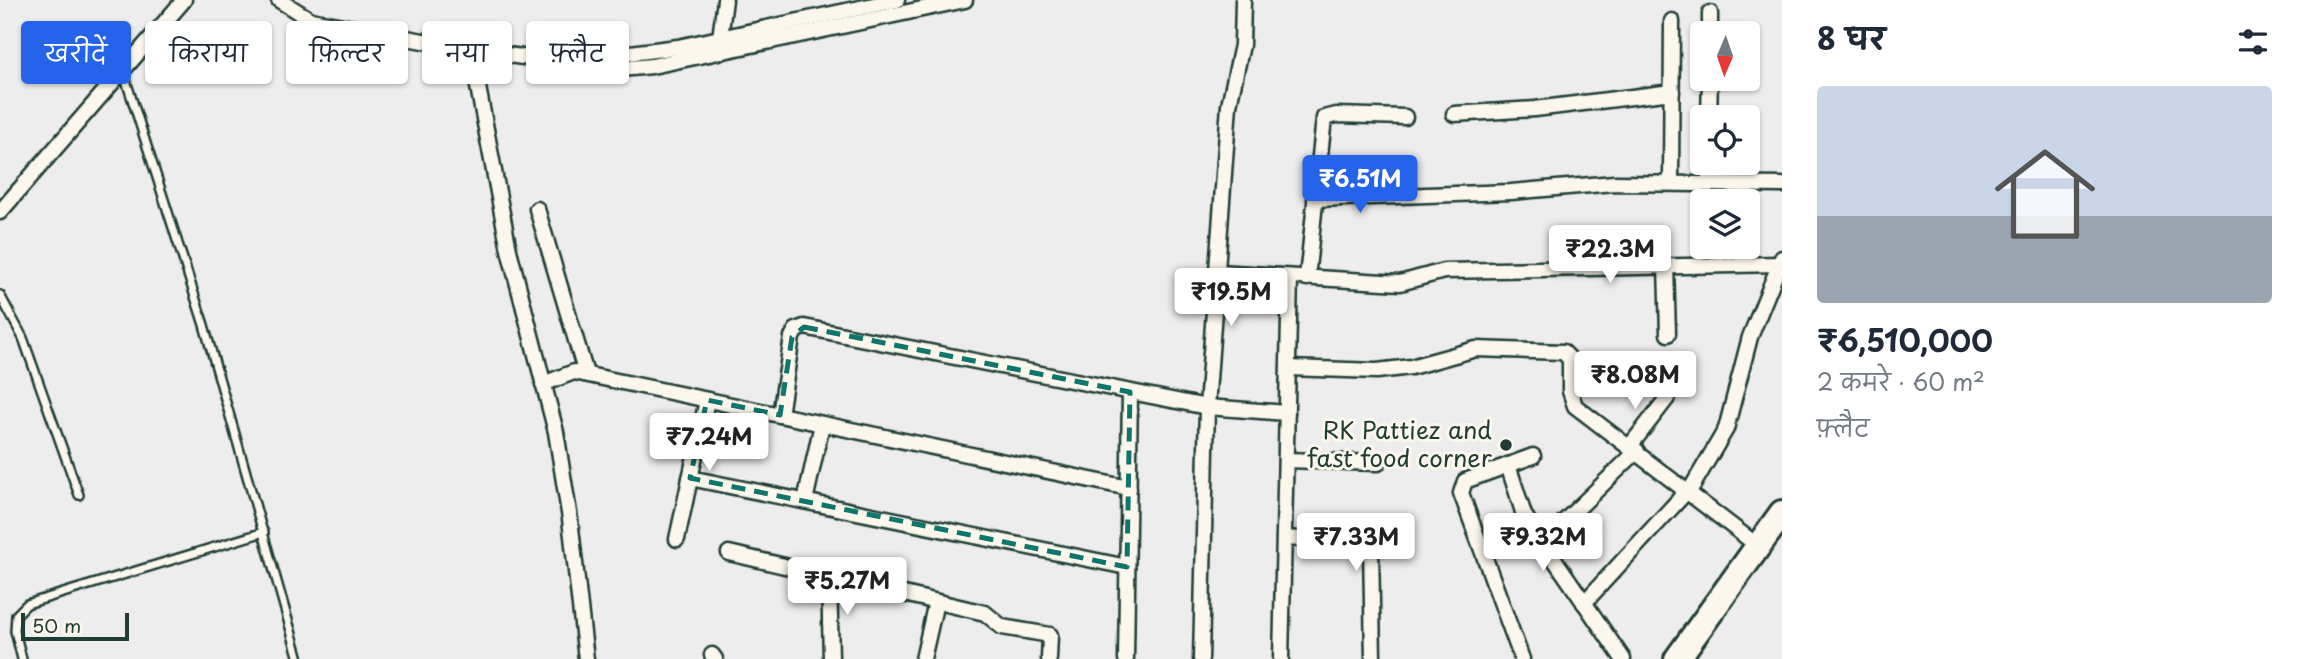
<!DOCTYPE html>
<html lang="hi">
<head>
<meta charset="utf-8">
<style>
	body { margin:0; font-family:"Playpen Sans","Playpen Sans Deva",sans-serif; background:#f6f6f7; color:#1f2937; height:100vh; display:flex; flex-direction:column; font-size:26px; white-space:nowrap }
	* { box-sizing:border-box; margin:0 }
	p { font-size:23px; color:#747a83 }
	.icon { flex:none; width:38px; height:38px; fill:none; stroke:currentColor; stroke-width:2; stroke-linecap:round; stroke-linejoin:round }
	.map { position:relative; flex:1; overflow:hidden }
	.sheet { display:flex; flex-direction:column; background:#fff; width:525px }
	.sheet>* { flex:none }
	.top-card { position:absolute; left:21px; top:21px; width:665px; height:63px; display:flex; gap:14px }
	.needle { width:46px; rotate:182deg }
	.fabs { position:absolute; left:1690px; top:21px; display:grid; gap:14px }
	.fabs a { display:grid; place-items:center; width:70px; height:70px; border-radius:7px; background:#fff; box-shadow:0 2px 5px #0004; font-size:35px }
	.scale { position:absolute; left:21px; bottom:18px; width:108px; box-sizing:border-box; padding-left:7px; border:4px solid #1f3d34; border-top:0; font-size:19px; line-height:24px; white-space:nowrap; color:#1f3d34; -webkit-text-stroke:5px #fbf7ec; paint-order:stroke }
	.price { position:absolute; translate:-50% -60px; padding:0 16px; border-radius:7px; background:#fff; color:#222; font-size:23px; line-height:46px; filter:drop-shadow(0 2px 4px #0008) }
	.price::after { content:''; position:absolute; left:50%; top:42px; width:21px; height:16px; margin-left:-10px; background:inherit; clip-path:polygon(0 0,100% 0,50% 100%) }
	.price.on { background:#2563eb; color:#fff }
	ul { padding:0; list-style:none }
	li { display:grid; align-content:center; gap:14px; height:371px; padding:0 35px }
	li span { display:grid; place-items:center; height:217px; border-radius:7px; color:#555 }
	li>.icon { margin-inline-start:auto }
	span .icon { width:126px; height:126px; fill:#fffc; stroke-width:1 }
	li b { font-size:30px }
	h2 { display:flex; justify-content:space-between; align-items:center; height:84px; padding:0 35px; font-size:30px }
	.chip { padding:0 24px; border-radius:7px; background:#fff; box-shadow:0 2px 5px #0004; font-size:24px; line-height:63px }
	.chip.on { background:#2563eb; color:#fff }
	main { display:flex; flex:1; min-height:0 }
	.map>svg:first-child { display:block }
	.lines { fill:none; stroke-linecap:round; stroke-linejoin:round }
	.lane-casing { stroke:#1f3d34; stroke-width:12 }
	.street-casing { stroke:#1f3d34; stroke-width:19 }
	.highway-casing { stroke:#1f3d34; stroke-width:30 }
	.lane { stroke:#fbf7ec; stroke-width:7 }
	.street { stroke:#fbf7ec; stroke-width:14 }
	.highway { stroke:#fbf7ec; stroke-width:24 }
	.marked { fill:none; stroke:#0f766e; stroke-width:5; stroke-dasharray:14 9; stroke-linejoin:round }
	.poi-dot { fill:#1f3d34; stroke:#fbf7ec; stroke-width:2.5 }
	.labels { text-anchor:middle; stroke-width:6; stroke-linejoin:round; paint-order:stroke }
	.poi-label { font-size:24px; fill:#1f3d34; stroke:#fbf7ec; text-anchor:end }
</style>
</head>
<body>
<main>
<div class="map">
<svg width="1782" height="659" viewBox="0 0 1782 659">
	<rect width="100%" height="100%" fill="#eeedee"/>
	<filter id="ink" filterUnits="userSpaceOnUse"><feTurbulence type="fractalNoise" baseFrequency=".0143" numOctaves="2"/><feDisplacementMap in="SourceGraphic" scale="14" xChannelSelector="R" yChannelSelector="G"/><feConvolveMatrix kernelMatrix="1 2 1 2 8 2 1 2 1" color-interpolation-filters="sRGB"/></filter>
	<g filter="url(#ink)">
		<g class="lines">
			<g class="lane-casing">
				<g id="lane">
					<path d="M123 71 204 325 299 659"/>
					<path d="M0 295 23 338 79 495"/>
					<path d="M22 659 15 631 16 615 27 604 264 532"/>
				</g>
			</g>
			<g class="street-casing">
				<g id="street">
					<path d="M279 0 311 20 471 50 559 62 678 47 897 0"/>
					<path d="M1710 33V13"/>
					<path d="M720 38 725 0"/>
					<path d="M471 50 509 250 556 432 570 519 586 659"/>
					<path d="M560 62 590 72 652 66 965 0"/>
					<path d="M1454 114 1535 109 1672 92"/>
					<path d="M1709 117 1710 79"/>
					<path d="M1671 182 1672 21"/>
					<path d="M1709 183V163"/>
					<path d="M1315 199 1511 192 1614 183 1782 185"/>
					<path d="M537 209 586 374"/>
					<path d="M0 212 184 0"/>
					<path d="M1666 266 1668 334"/>
					<path d="M1218 272 1400 283 1444 271 1781 264"/>
					<path d="M1307 278 1324 118 1336 115 1405 117"/>
					<path d="M1288 368 1377 371 1411 367 1476 349 1563 352 1570 359V391L1575 406 1758 546"/>
					<path d="M543 384 574 372 1129 488"/>
					<path d="M780 415 792 337 796 330 804 327 1207 407 1287 413"/>
					<path d="M1630 446 1668 397"/>
					<path d="M1286 460 1378 463"/>
					<path d="M1508 465 1524 515 1623 659"/>
					<path d="M690 478 1127 567"/>
					<path d="M1689 492 1726 429 1750 337 1782 258"/>
					<path d="M805 501 822 424"/>
					<path d="M1284 538 1366 543 1371 546 1373 659"/>
					<path d="M677 539 707 400"/>
					<path d="M1543 542 1637 451"/>
					<path d="M729 553 985 613 1002 627 1050 635 1049 659"/>
					<path d="M829 576 831 659"/>
					<path d="M1584 603 1687 491"/>
					<path d="M712 655 715 659"/>
					<path d="M923 659 936 602"/>
					<path d="M1126 659 1130 392"/>
					<path d="M1201 659 1207 407 1229 105 1242 45 1243 0"/>
					<path d="M1281 659 1290 277"/>
					<path d="M1522 659 1461 493 1465 481 1533 456"/>
				</g>
			</g>
			<g class="highway-casing">
				<path id="highway" d="M1677 659 1782 513"/>
			</g>
			<use href="#lane" class="lane"/>
			<use href="#street" class="street"/>
			<use href="#highway" class="highway"/>
		</g>
	</g>
	<path class="marked" d="M804 327 1130 392 1127 567 690 478 707 400 780 415 792 337Z"/>
	<circle class="poi-dot" cx="1506" cy="445" r="7"/>
	<g class="labels">
		<g class="poi-label">
			<text x="1492" y="439">RK Pattiez and<tspan x="1492" dy="28">fast food corner</tspan></text>
		</g>
	</g>
</svg>
<div class="fabs">
<a><svg class="needle" viewBox="-14 -14 28 28"><path d="M0-13l5 13h-10z" fill="#e53935"/><path d="M0 13l5-13h-10z" fill="#747a83"/></svg></a>
<a><svg class="icon" aria-label="locate" viewBox="0 0 24 24"><circle cx="12" cy="12" r="6"/><path d="M12 2v4M12 18v4M2 12h4M18 12h4"/></svg></a>
<a><svg class="icon" aria-label="layers" viewBox="0 0 24 24"><path d="M12 4l9 5-9 5-9-5zM3 14l9 5 9-5"/></svg></a>
</div>
<div class="scale">50 m</div>
<b class="price on" style="left:1360px;top:215px">₹6.51M</b>
<b class="price" style="left:1610px;top:285px">₹22.3M</b>
<b class="price" style="left:1231px;top:328px">₹19.5M</b>
<b class="price" style="left:1635px;top:411px">₹8.08M</b>
<b class="price" style="left:709px;top:473px">₹7.24M</b>
<b class="price" style="left:1356px;top:573px">₹7.33M</b>
<b class="price" style="left:1543px;top:573px">₹9.32M</b>
<b class="price" style="left:847px;top:617px">₹5.27M</b>
<div class="top-card">
<a class="chip on">खरीदें</a>
<a class="chip">किराया</a>
<a class="chip">फ़िल्टर</a>
<a class="chip">नया</a>
<a class="chip">फ़्लैट</a>
</div>
</div>
<section class="sheet">
<h2>8 घर<svg class="icon" aria-label="filters" viewBox="0 0 24 24"><path d="M4 7h16M4 17h16"/><circle cx="9" cy="7" r="2"/><circle cx="15" cy="17" r="2"/></svg></h2>
<ul>
<li><span style="background:linear-gradient(#c9d6e8 60%,#9aa5b1 0)"><svg class="icon" aria-label="home" viewBox="0 0 24 24"><path d="M3 11l9-7 9 7M6 9v11h12V9"/></svg></span><div><b>₹6,510,000</b><p>2 कमरे · 60 m²</p><p>फ़्लैट</p></div></li>
</ul>
</section>
</main>
</body>
</html>
